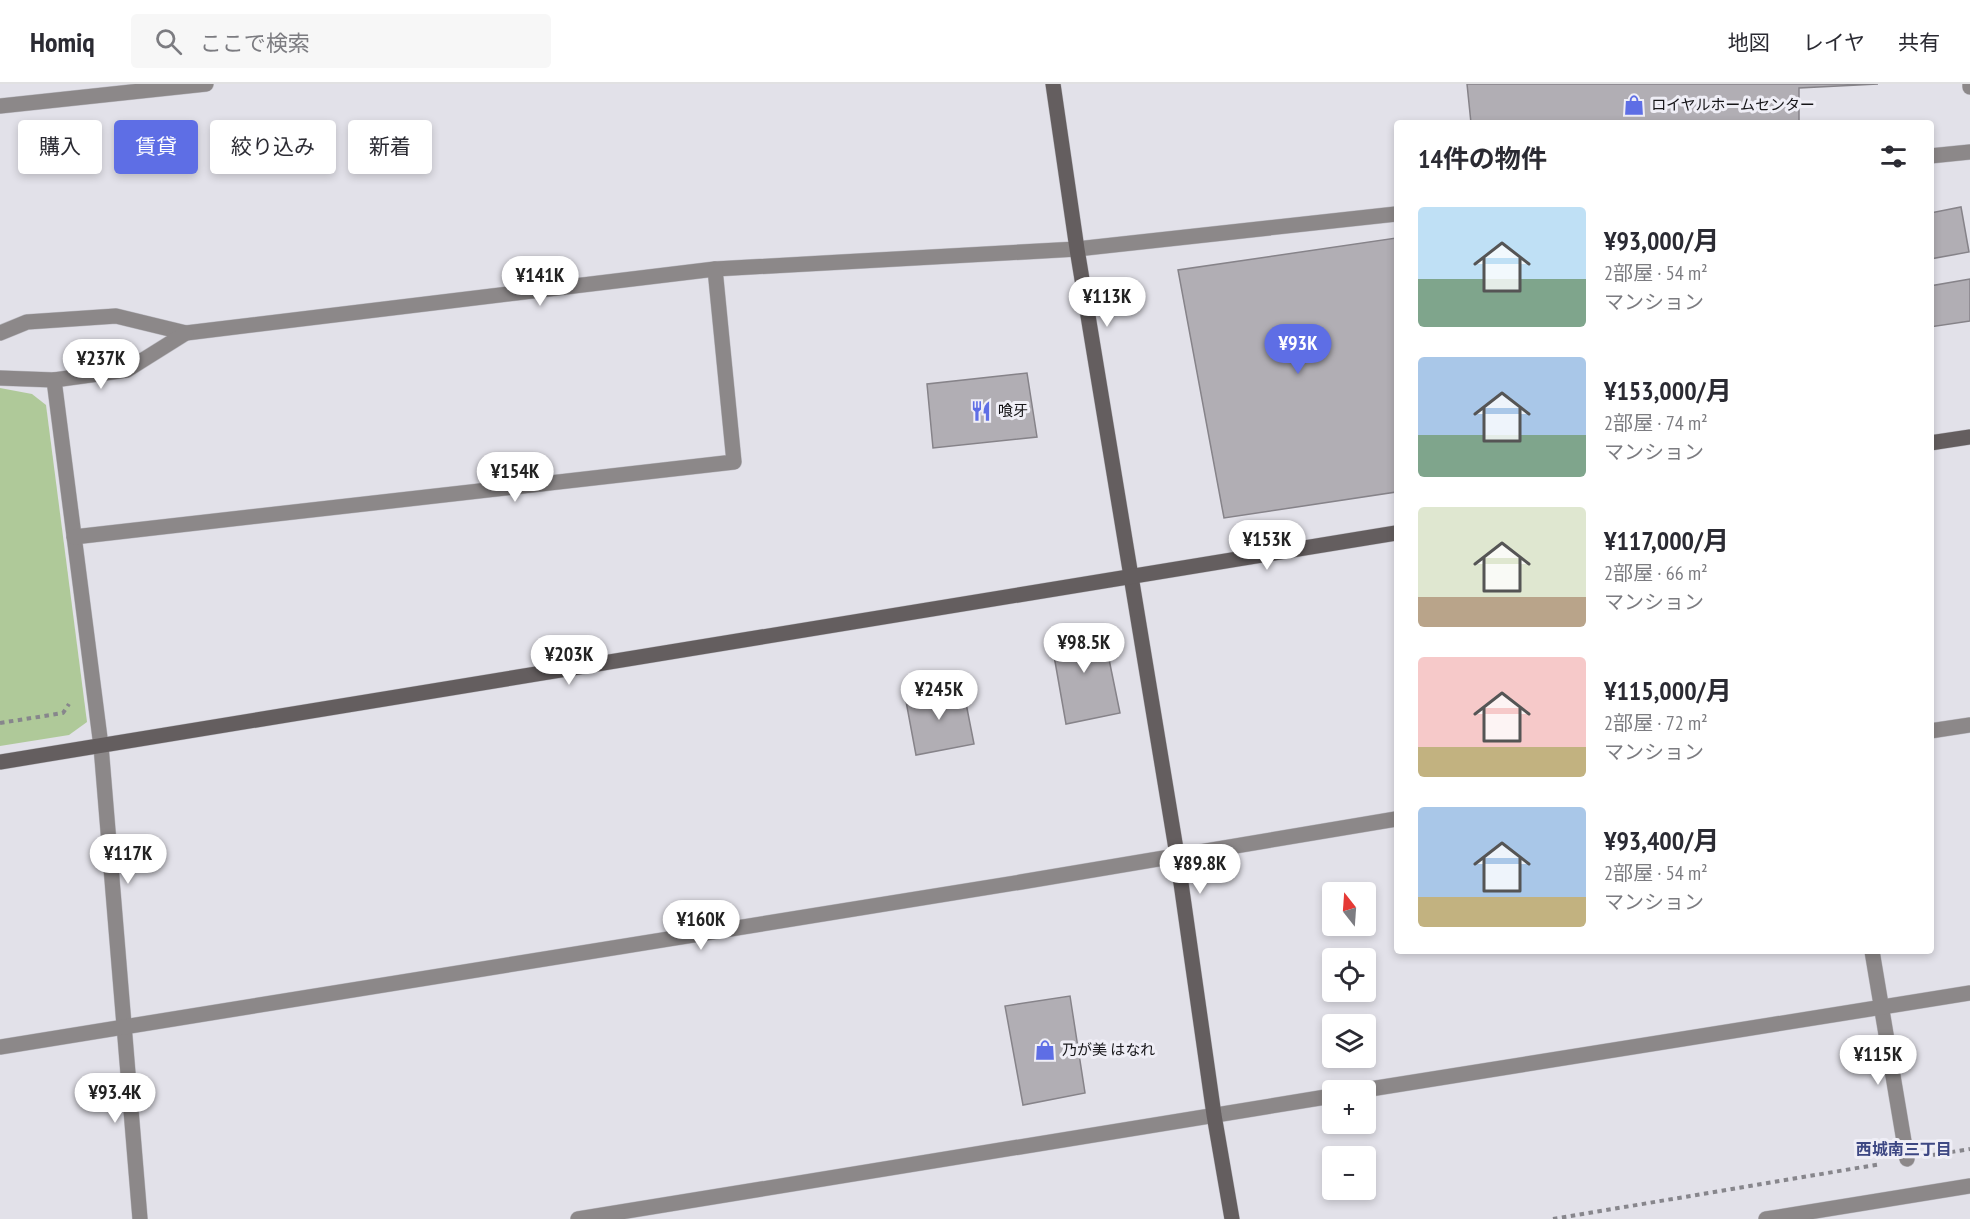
<!DOCTYPE html>
<html lang="ja">
<head>
<meta charset="utf-8">
<style>
	body { margin:0; font-family:"PT Sans Narrow","Noto Sans JP",sans-serif; background:#f7f7f7; color:#2b2b33; height:100vh; display:flex; flex-direction:column; font-size:22px; white-space:nowrap }
	* { box-sizing:border-box; margin:0 }
	p { font-size:20px; color:#7c7c81 }
	.icon { flex:none; width:33px; height:33px; fill:none; stroke:currentColor; stroke-width:2; stroke-linecap:round; stroke-linejoin:round }
	.map { position:relative; flex:1; overflow:hidden }
	.sheet { position:absolute; left:1394px; top:36px; width:540px; height:834px; display:flex; flex-direction:column; background:#fff; border-radius:6px; box-shadow:0 3px 9px #0003 }
	.sheet>* { flex:none }
	.top-card { position:absolute; left:18px; top:36px; width:570px; height:54px; display:flex; gap:12px }
	.needle { width:39px; rotate:343deg }
	.controls { position:absolute; left:1322px; top:798px; display:grid; gap:12px }
	.controls a { display:grid; place-items:center; width:54px; height:54px; border-radius:6px; background:#fff; box-shadow:0 3px 9px #0003; font-size:30px }
	.price { position:absolute; translate:-50% -51px; padding:0 14px; border-radius:21px; background:#fff; color:#222; font-size:20px; line-height:39px; filter:drop-shadow(0 2px 3px #0008) }
	.price::after { content:''; position:absolute; left:50%; top:36px; width:18px; height:14px; margin-left:-9px; background:inherit; clip-path:polygon(0 0,100% 0,50% 100%) }
	.price.active { background:#5e6ee5; color:#fff }
	ul { padding:0; list-style:none }
	li { display:flex; align-items:center; gap:18px; height:150px; padding:0 24px }
	li span { display:grid; place-items:center; flex:none; width:168px; height:120px; border-radius:6px; color:#555 }
	li>.icon { margin-inline-start:auto }
	span .icon { width:72px; height:72px; fill:#fffc; stroke-width:1 }
	li b { font-size:26px }
	h2 { display:flex; justify-content:space-between; align-items:center; height:72px; padding:0 24px; font-size:26px }
	.tag { padding:0 21px; border-radius:6px; background:#fff; box-shadow:0 3px 9px #0003; font-size:21px; line-height:54px }
	.tag.active { background:#5e6ee5; color:#fff }
	header { display:flex; align-items:center; gap:36px; box-sizing:border-box; height:84px; padding:0 30px; background:#fff; border-bottom:2px solid #e1e1e2 }
	header strong { font-size:28px }
	nav { display:flex; gap:33px; margin-inline-start:auto; font-size:21px }
	.search { width:420px; height:54px; background:#f7f7f7; display:flex; align-items:center; gap:15px; box-sizing:border-box; padding:0 21px; border-radius:6px; color:#7c7c81; font-size:22px }
	.map>svg:first-child { display:block }
	.green { fill:#afc999 }
	.building { fill:#b1aeb4; stroke:#868389; stroke-width:1.5 }
	.lines { fill:none; stroke-linecap:round; stroke-linejoin:round }
	.street-casing { stroke:#bdbcc3; stroke-width:16 }
	.secondary-casing { stroke:#bdbcc3; stroke-width:16 }
	.path { stroke:#87868c; stroke-width:4; stroke-dasharray:4.5 4.5; stroke-linecap:butt }
	.street { stroke:#8c8889; stroke-width:15 }
	.secondary { stroke:#645e5f; stroke-width:15 }
	.labels { text-anchor:middle; stroke-width:6; stroke-linejoin:round; paint-order:stroke }
	.poi-label { font-size:15px; fill:#161518; stroke:#efeef6; text-anchor:start }
	.neighbourhood-label { font-size:16px; font-weight:bold; fill:#3d4783; stroke:#efeef6 }
</style>
</head>
<body>
<header>
<strong>Homiq</strong>
<div class="search"><svg class="icon" aria-label="search" viewBox="0 0 24 24"><circle cx="10" cy="10" r="6"/><path d="M15 15l6 6"/></svg>ここで検索</div>
<nav><a>地図</a><a>レイヤ</a><a>共有</a></nav>
</header>
<div class="map">
<svg width="1970" height="1135" viewBox="0 0 1970 1135">
	<rect width="100%" height="100%" fill="#e2e1e9"/>
	<path class="green" d="M0 304 32 310 46 321 87 638 69 651 0 662Z"/>
	<g class="building">
		<path d="M1467 0H1878L1799 4V39H1471Z"/>
		<path d="M1961 123 1969 168 1930 175V129Z"/>
		<path d="M1396 154V408L1224 434 1178 186Z"/>
		<path d="M1970 195V237L1930 243V202Z"/>
		<path d="M1027 289 1037 353 933 364 927 300Z"/>
		<path d="M1102 541 1120 629 1066 640 1050 549Z"/>
		<path d="M963 604 974 660 916 671 905 612Z"/>
		<path d="M1070 912 1085 1009 1023 1021 1005 922Z"/>
	</g>
	<g class="lines">
		<g class="street-casing">
			<g id="street">
				<path d="M1970 0V3"/>
				<path d="M0 22 206 0"/>
				<path d="M1930 72 1970 68"/>
				<path d="M0 249 27 238 116 232 186 249 715 185 1077 165 1396 130"/>
				<path d="M0 294 54 296 127 286 186 249"/>
				<path d="M54 296 101 662 140 1135"/>
				<path d="M74 453 734 378 715 185"/>
				<path d="M1930 647 1970 641"/>
				<path d="M1872 867 1907 1075"/>
				<path d="M0 963 1021 798 1396 735"/>
				<path d="M1364 1006 1970 909"/>
				<path d="M578 1135 1332 1012"/>
				<path d="M1766 1135 1970 1102"/>
			</g>
		</g>
		<g class="secondary-casing">
			<g id="secondary">
				<path d="M1053 0 1077 165 1177 771 1214 1031 1232 1135"/>
				<path d="M1930 359 1970 353"/>
				<path d="M0 678 1396 449"/>
			</g>
		</g>
		<g class="path">
			<path d="M0 639 63 629 69 620"/>
			<path d="M1933 1071 1970 1065"/>
			<path d="M1553 1135 1881 1080"/>
		</g>
		<use href="#street" class="street"/>
		<use href="#secondary" class="secondary"/>
	</g>
	<defs>
		<g id="shop-bare" transform="scale(1.62)"><path d="M-5-2.5h2.3a2.7 3.5 0 0 1 5.4 0H5L5.5 6h-11ZM-1.5-2.5h3a1.5 2.3 0 0 0-3 0Z" fill="#5e6ee5" stroke="#efeef6" stroke-width="2.5" paint-order="stroke"/></g>
		<g id="restaurant-bare" transform="scale(1.62)"><path d="M-5-6h1v4h1v-4h1v4h1v-4h1v5L-1.5 .5V6h-2V.5L-5-1ZM5-6V6H3V1.5H1.5Q1.5-4 5-6Z" fill="#5e6ee5" stroke="#efeef6" stroke-width="2.5" paint-order="stroke"/></g>
	</defs>
	<g fill-rule="evenodd">
		<use href="#shop-bare" x="1634" y="21"/>
		<use href="#restaurant-bare" x="981" y="327"/>
		<use href="#shop-bare" x="1045" y="966"/>
	</g>
	<g class="labels">
		<g class="poi-label">
			<text x="1651" y="26">ロイヤルホームセンター</text>
			<text x="998" y="332">喰牙</text>
			<text x="1062" y="971">乃が美 はなれ</text>
		</g>
		<g class="neighbourhood-label">
			<text x="1904" y="1071">西城南三丁目</text>
		</g>
	</g>
</svg>
<div class="controls">
<a><svg class="needle" viewBox="-14 -14 28 28"><path d="M0-13l5 13h-10z" fill="#e53935"/><path d="M0 13l5-13h-10z" fill="#7c7c81"/></svg></a>
<a><svg class="icon" aria-label="locate" viewBox="0 0 24 24"><circle cx="12" cy="12" r="6"/><path d="M12 2v4M12 18v4M2 12h4M18 12h4"/></svg></a>
<a><svg class="icon" aria-label="layers" viewBox="0 0 24 24"><path d="M12 4l9 5-9 5-9-5zM3 14l9 5 9-5"/></svg></a>
<a>+</a>
<a>−</a>
</div>
<b class="price" style="left:540px;top:223px">¥141K</b>
<b class="price" style="left:1107px;top:244px">¥113K</b>
<b class="price active" style="left:1298px;top:291px">¥93K</b>
<b class="price" style="left:101px;top:306px">¥237K</b>
<b class="price" style="left:515px;top:419px">¥154K</b>
<b class="price" style="left:1267px;top:487px">¥153K</b>
<b class="price" style="left:1084px;top:590px">¥98.5K</b>
<b class="price" style="left:569px;top:602px">¥203K</b>
<b class="price" style="left:939px;top:637px">¥245K</b>
<b class="price" style="left:128px;top:801px">¥117K</b>
<b class="price" style="left:1200px;top:811px">¥89.8K</b>
<b class="price" style="left:701px;top:867px">¥160K</b>
<b class="price" style="left:1878px;top:1002px">¥115K</b>
<b class="price" style="left:115px;top:1040px">¥93.4K</b>
<div class="top-card">
<a class="tag">購入</a>
<a class="tag active">賃貸</a>
<a class="tag">絞り込み</a>
<a class="tag">新着</a>
</div>
<section class="sheet">
<h2>14件の物件<svg class="icon" aria-label="filters" viewBox="0 0 24 24"><path d="M4 7h16M4 17h16"/><circle cx="9" cy="7" r="2"/><circle cx="15" cy="17" r="2"/></svg></h2>
<ul>
<li><span style="background:linear-gradient(#bfe0f5 60%,#7fa58c 0)"><svg class="icon" aria-label="home" viewBox="0 0 24 24"><path d="M3 11l9-7 9 7M6 9v11h12V9"/></svg></span><div><b>¥93,000/月</b><p>2部屋 · 54 m²</p><p>マンション</p></div></li>
<li><span style="background:linear-gradient(#a9c7e8 65%,#7fa58c 0)"><svg class="icon" aria-label="home" viewBox="0 0 24 24"><path d="M3 11l9-7 9 7M6 9v11h12V9"/></svg></span><div><b>¥153,000/月</b><p>2部屋 · 74 m²</p><p>マンション</p></div></li>
<li><span style="background:linear-gradient(#dfe7d0 75%,#b9a48a 0)"><svg class="icon" aria-label="home" viewBox="0 0 24 24"><path d="M3 11l9-7 9 7M6 9v11h12V9"/></svg></span><div><b>¥117,000/月</b><p>2部屋 · 66 m²</p><p>マンション</p></div></li>
<li><span style="background:linear-gradient(#f6c9c9 75%,#c2b280 0)"><svg class="icon" aria-label="home" viewBox="0 0 24 24"><path d="M3 11l9-7 9 7M6 9v11h12V9"/></svg></span><div><b>¥115,000/月</b><p>2部屋 · 72 m²</p><p>マンション</p></div></li>
<li><span style="background:linear-gradient(#a9c7e8 75%,#c2b280 0)"><svg class="icon" aria-label="home" viewBox="0 0 24 24"><path d="M3 11l9-7 9 7M6 9v11h12V9"/></svg></span><div><b>¥93,400/月</b><p>2部屋 · 54 m²</p><p>マンション</p></div></li>
</ul>
</section>
</div>
</body>
</html>
